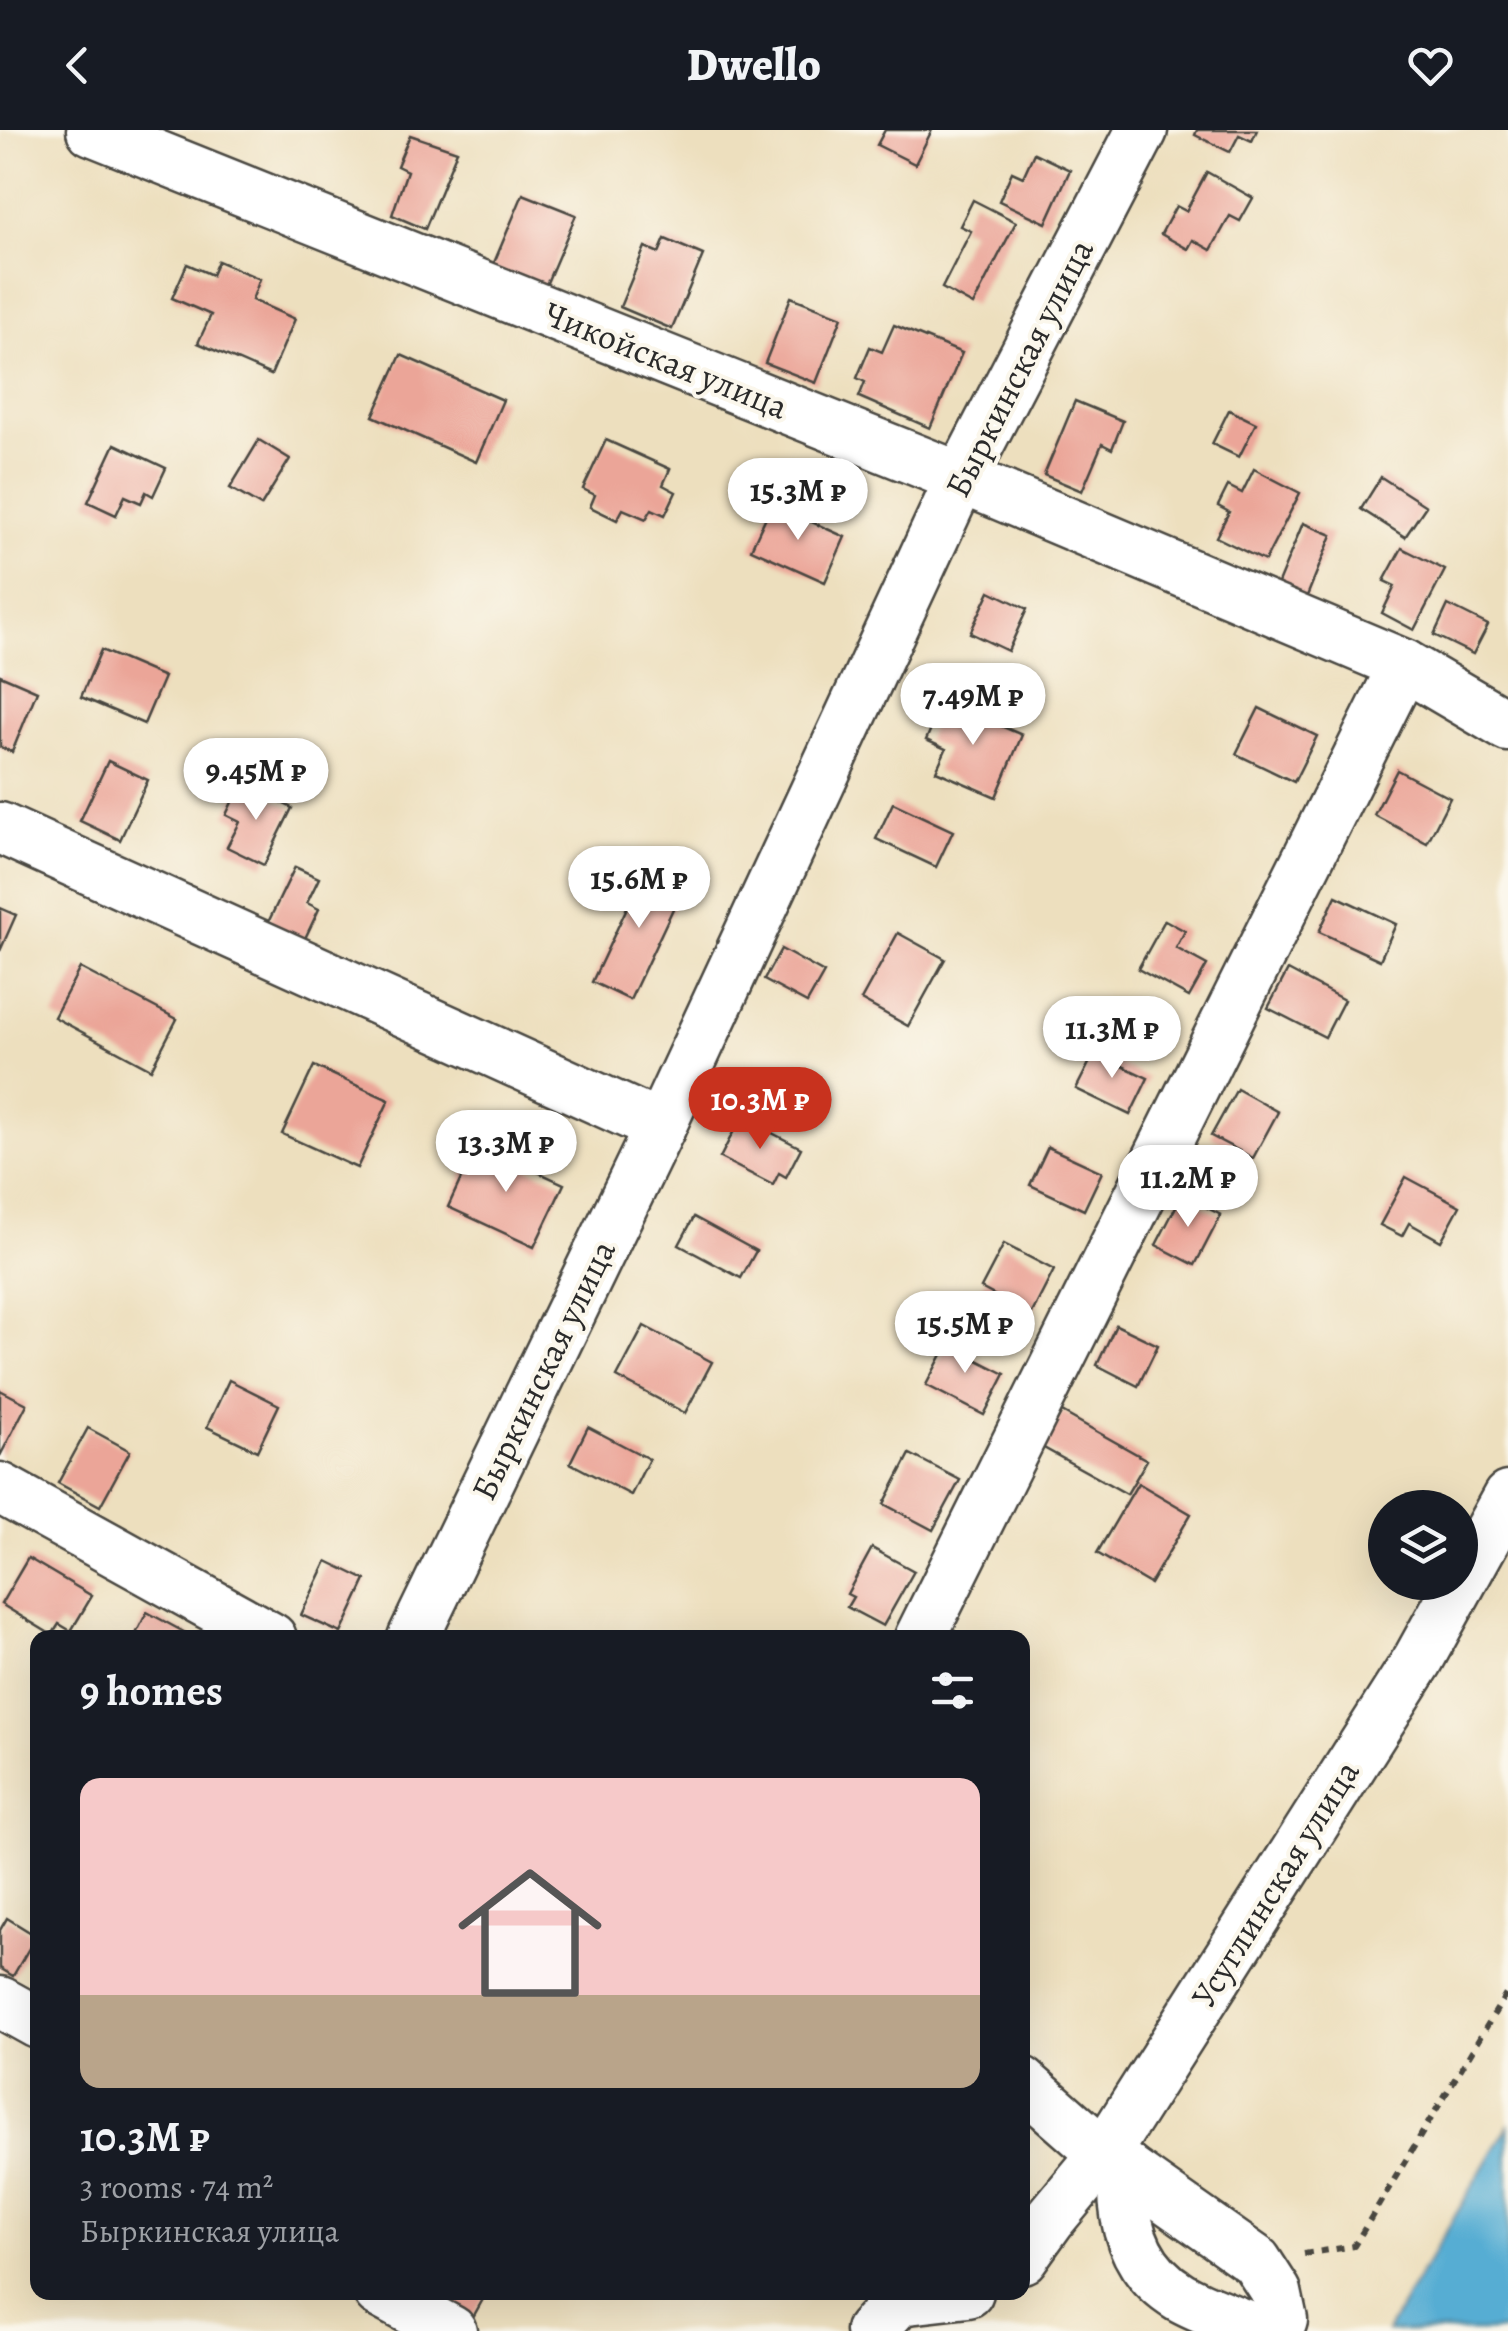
<!DOCTYPE html>
<html lang="en">
<head>
<meta charset="utf-8">
<style>
	body { margin:0; font-family:Alegreya,serif; background:#242831; color:#f1f3f6; height:100vh; display:flex; flex-direction:column; font-size:38px; white-space:nowrap }
	* { box-sizing:border-box; margin:0 }
	p { font-size:32px; color:#9ea1a6 }
	.icon { flex:none; width:55px; height:55px; fill:none; stroke:currentColor; stroke-width:2; stroke-linecap:round; stroke-linejoin:round }
	.map { position:relative; flex:1; overflow:hidden }
	.side { position:absolute; left:30px; top:1500px; width:1000px; height:670px; display:flex; flex-direction:column; background:#171b24; border-radius:20px; box-shadow:0 10px 40px #0002 }
	.side>* { flex:none }
	.tools { position:absolute; left:1368px; top:1360px; display:grid; gap:20px }
	.tools a { display:grid; place-items:center; width:110px; height:110px; border-radius:50%; background:#171b24; box-shadow:0 10px 40px #0002; font-size:50px }
	.price { position:absolute; translate:-50% -85px; padding:0 22px; border-radius:35px; background:#fff; color:#222; font-size:32px; line-height:65px; filter:drop-shadow(0 2px 5px #0008) }
	.price::after { content:''; position:absolute; left:50%; top:60px; width:30px; height:22px; margin-left:-15px; background:inherit; clip-path:polygon(0 0,100% 0,50% 100%) }
	.price.on { background:#c8321e; color:#fff }
	ul { padding:0; list-style:none }
	li { display:grid; align-content:center; gap:20px; height:530px; padding:0 50px }
	li span { display:grid; place-items:center; height:310px; border-radius:20px; color:#555 }
	li>.icon { margin-inline-start:auto }
	span .icon { width:180px; height:180px; fill:#fffc; stroke-width:1 }
	li b { font-size:42px }
	h2 { display:flex; justify-content:space-between; align-items:center; height:120px; padding:0 50px; font-size:42px }
	header { display:flex; justify-content:space-between; align-items:center; height:130px; padding:0 50px; background:#171b24; font-size:45px; font-weight:800 }
	.map>svg:first-child { display:block }
	.water { fill:#56add3; stroke:#406c7f; stroke-width:2.5 }
	.building { fill:#eba598 }
	.lines { fill:none; stroke-linecap:round; stroke-linejoin:round }
	.minor-casing { stroke:#484641; stroke-width:55 }
	.path { stroke:#484641; stroke-width:6; stroke-dasharray:8 8; stroke-linecap:butt }
	.minor { stroke:#fff; stroke-width:50 }
	.labels { text-anchor:middle; stroke-width:8; stroke-linejoin:round; paint-order:stroke }
	.street-label { font-size:35px; fill:#2b2b2b; stroke:#fbf7ec }
</style>
</head>
<body>
<header><svg class="icon" aria-label="back" viewBox="0 0 24 24"><path d="M15 5l-7 7 7 7"/></svg>Dwello<svg class="icon" aria-label="heart" viewBox="0 0 24 24"><path d="M12 20l-8-8c-3-5 5-10 8-4 3-6 11-1 8 4z"/></svg></header>
<div class="map">
<svg width="1508" height="2201" viewBox="0 0 1508 2201">
	<rect width="100%" height="100%" fill="#fbf7ec"/>
	<filter id="ink" filterUnits="userSpaceOnUse"><feTurbulence type="fractalNoise" baseFrequency=".01" numOctaves="2"/><feDisplacementMap in="SourceGraphic" scale="20" xChannelSelector="R" yChannelSelector="G"/><feConvolveMatrix kernelMatrix="1 2 1 2 8 2 1 2 1" color-interpolation-filters="sRGB"/></filter>
	<filter id="wash" filterUnits="userSpaceOnUse"><feTurbulence type="fractalNoise" baseFrequency=".0048" numOctaves="4" result="noise"/><feDisplacementMap in="SourceGraphic" scale="40" xChannelSelector="R" yChannelSelector="G"/><feGaussianBlur stdDeviation="2.25" result="paint"/><feColorMatrix in="noise" values="0 0 0 0 0 0 0 0 0 0 0 0 0 0 0 0 0 1.4 0 .05"/><feComposite in="paint" operator="in"/></filter>
	<g filter="url(#wash)">
		<rect width="100%" height="100%" fill="#eddfbe"/>
		<path class="water" d="M1508 1996V2201H1387Z"/>
		<g id="blocks">
			<g class="building">
				<path d="M885 0H932L915 34 877 15Z"/>
				<path d="M1197 0H1257L1252 11 1239 5 1230 22 1195 5Z"/>
				<path d="M410 5 457 21 425 99 392 85 407 41 397 36Z"/>
				<path d="M1034 23 1070 40 1046 93 999 71 1012 42 1023 47Z"/>
				<path d="M1207 42 1253 68 1240 91 1230 86 1211 120 1193 110 1188 119 1161 104 1176 76 1186 81Z"/>
				<path d="M523 64 576 85 540 169 488 147Z"/>
				<path d="M973 70 1016 92 973 175 942 158 971 101 960 96Z"/>
				<path d="M665 109 703 125 672 199 620 177 645 117 659 123Z"/>
				<path d="M218 131 260 149 252 170 295 189 271 245 198 213 211 185 172 168 187 134 212 145Z"/>
				<path d="M791 167 842 187 816 253 765 233Z"/>
				<path d="M894 195 962 223 930 298 859 267 865 252 857 248 870 217 882 222Z"/>
				<path d="M401 225 503 270 476 332 373 286Z"/>
				<path d="M1075 271 1123 291 1112 319 1102 314 1082 361 1044 345Z"/>
				<path d="M1229 280 1256 293 1239 327 1212 314Z"/>
				<path d="M259 310 290 329 261 376 230 358Z"/>
				<path d="M606 310 670 339 663 355 676 362 665 385 652 379 646 389 623 379 617 390 590 377 595 365 583 359Z"/>
				<path d="M115 314 166 338 153 366 146 362 141 373 125 366 116 385 88 372Z"/>
				<path d="M1254 339 1300 363 1265 431 1216 407 1229 382 1218 376 1228 356 1242 363Z"/>
				<path d="M1381 347 1426 376 1405 407 1361 379Z"/>
				<path d="M772 374 845 407 825 452 751 419Z"/>
				<path d="M1303 393 1332 405 1305 471 1276 458Z"/>
				<path d="M1402 418 1445 440 1414 500 1382 483 1395 456 1384 451Z"/>
				<path d="M990 461 1027 479 1008 521 970 503Z"/>
				<path d="M1448 475 1488 495 1473 524 1434 505Z"/>
				<path d="M101 520 164 547 144 594 81 567Z"/>
				<path d="M0 545 37 561 12 622 0 617Z"/>
				<path d="M943 571 1022 605 996 667 936 641 946 619 926 610Z"/>
				<path d="M1259 578 1317 606 1294 652 1236 624Z"/>
				<path d="M108 631 148 650 120 710 80 691Z"/>
				<path d="M1397 640 1450 668 1427 713 1374 685Z"/>
				<path d="M241 653 292 678 264 735 227 717 240 692 226 685Z"/>
				<path d="M893 673 953 701 936 737 876 709Z"/>
				<path d="M648 733 686 751 630 870 592 852Z"/>
				<path d="M295 737 319 748 307 773 319 779 298 823 262 805Z"/>
				<path d="M1336 766 1396 794 1380 830 1319 802Z"/>
				<path d="M0 778 16 785 0 821Z"/>
				<path d="M1165 790 1185 801 1176 818 1207 835 1189 867 1138 839Z"/>
				<path d="M898 803 945 829 908 896 861 870Z"/>
				<path d="M781 819 824 843 807 873 764 850Z"/>
				<path d="M80 838 177 889 151 939 54 887Z"/>
				<path d="M1288 840 1344 870 1325 907 1268 878Z"/>
				<path d="M1100 912 1117 920 1116 933 1148 948 1130 985 1076 959Z"/>
				<path d="M314 936 389 970 357 1038 282 1004Z"/>
				<path d="M1237 959 1278 982 1253 1028 1211 1006Z"/>
				<path d="M741 987 801 1018 786 1047 779 1043 773 1055 720 1028Z"/>
				<path d="M477 1014 564 1054 534 1117 448 1077Z"/>
				<path d="M1048 1017 1102 1042 1084 1080 1030 1055Z"/>
				<path d="M1406 1047 1460 1076 1441 1111 1409 1093 1402 1106 1380 1095Z"/>
				<path d="M1182 1065 1221 1085 1195 1135 1156 1115Z"/>
				<path d="M694 1087 756 1121 741 1148 679 1115Z"/>
				<path d="M1004 1114 1054 1140 1031 1185 981 1158Z"/>
				<path d="M1116 1195 1158 1215 1138 1256 1097 1235Z"/>
				<path d="M644 1196 712 1232 685 1283 617 1247Z"/>
				<path d="M955 1200 975 1210 968 1225 1005 1244 984 1285 926 1255Z"/>
				<path d="M229 1250 279 1275 257 1321 207 1297Z"/>
				<path d="M0 1260 27 1274 0 1326Z"/>
				<path d="M1062 1282 1147 1330 1127 1364 1042 1317Z"/>
				<path d="M588 1297 649 1329 631 1365 570 1333Z"/>
				<path d="M88 1298 130 1321 100 1376 58 1353Z"/>
				<path d="M910 1324 960 1350 933 1400 884 1374Z"/>
				<path d="M1138 1353 1191 1384 1150 1454 1097 1423Z"/>
				<path d="M872 1418 914 1441 883 1496 847 1477 853 1467 847 1464Z"/>
				<path d="M28 1428 92 1466 71 1501 59 1494 52 1505 1 1474Z"/>
				<path d="M327 1431 366 1450 341 1503 301 1485Z"/>
				<path d="M147 1482 195 1508H134Z"/>
				<path d="M7 1788 36 1806 13 1846 0 1838V1800Z"/>
				<path d="M408 2162H487L468 2196Z"/>
			</g>
		</g>
	</g>
	<g filter="url(#ink)">
		<use href="#blocks" fill-opacity="0" stroke="#484641" stroke-width="2.5"/>
		<g class="lines">
			<g class="minor-casing">
				<g id="minor">
					<path d="M92 0 961 348 1404 535 1508 596"/>
					<path d="M0 698 660 997"/>
					<path d="M0 1358 271 1508"/>
					<path d="M413 1508 660 997 961 348 1142 0"/>
					<path d="M920 1508 1404 535"/>
					<path d="M0 1872 38 1893"/>
					<path d="M1022 1952 1104 2024 1256 2131 1276 2162 1282 2190 1278 2201"/>
					<path d="M1125 2038C1120 2089 1133 2139 1180 2167 1200 2179 1236 2191 1259 2201"/>
					<path d="M1022 2128 1050 2089 1104 2024 1418 1530 1508 1367"/>
					<path d="M379 2162 451 2201"/>
					<path d="M871 2201 899 2170 968 2162"/>
				</g>
			</g>
			<path class="path" d="M1304 2124 1354 2116 1508 1861"/>
			<use href="#minor" class="minor"/>
		</g>
	</g>
	<g class="labels">
		<g class="street-label">
			<text transform="translate(666 230) rotate(22)" y="12">Чикойская улица</text>
			<text transform="translate(1019 238) rotate(-63)" y="12">Быркинская улица</text>
			<text transform="translate(543 1240) rotate(-64)" y="12">Быркинская улица</text>
			<text transform="translate(1275 1754) rotate(-58)" y="12">Усуглинская улица</text>
		</g>
	</g>
</svg>
<div class="tools">
<a><svg class="icon" aria-label="layers" viewBox="0 0 24 24"><path d="M12 4l9 5-9 5-9-5zM3 14l9 5 9-5"/></svg></a>
</div>
<b class="price" style="left:798px;top:413px">15.3M ₽</b>
<b class="price" style="left:973px;top:618px">7.49M ₽</b>
<b class="price" style="left:256px;top:693px">9.45M ₽</b>
<b class="price" style="left:639px;top:801px">15.6M ₽</b>
<b class="price" style="left:1112px;top:951px">11.3M ₽</b>
<b class="price on" style="left:760px;top:1022px">10.3M ₽</b>
<b class="price" style="left:506px;top:1065px">13.3M ₽</b>
<b class="price" style="left:1188px;top:1100px">11.2M ₽</b>
<b class="price" style="left:965px;top:1246px">15.5M ₽</b>
<section class="side">
<h2>9 homes<svg class="icon" aria-label="filters" viewBox="0 0 24 24"><path d="M4 7h16M4 17h16"/><circle cx="9" cy="7" r="2"/><circle cx="15" cy="17" r="2"/></svg></h2>
<ul>
<li><span style="background:linear-gradient(#f6c9c9 70%,#b9a48a 0)"><svg class="icon" aria-label="home" viewBox="0 0 24 24"><path d="M3 11l9-7 9 7M6 9v11h12V9"/></svg></span><div><b>10.3M ₽</b><p>3 rooms · 74 m²</p><p>Быркинская улица</p></div></li>
</ul>
</section>
</div>
</body>
</html>
